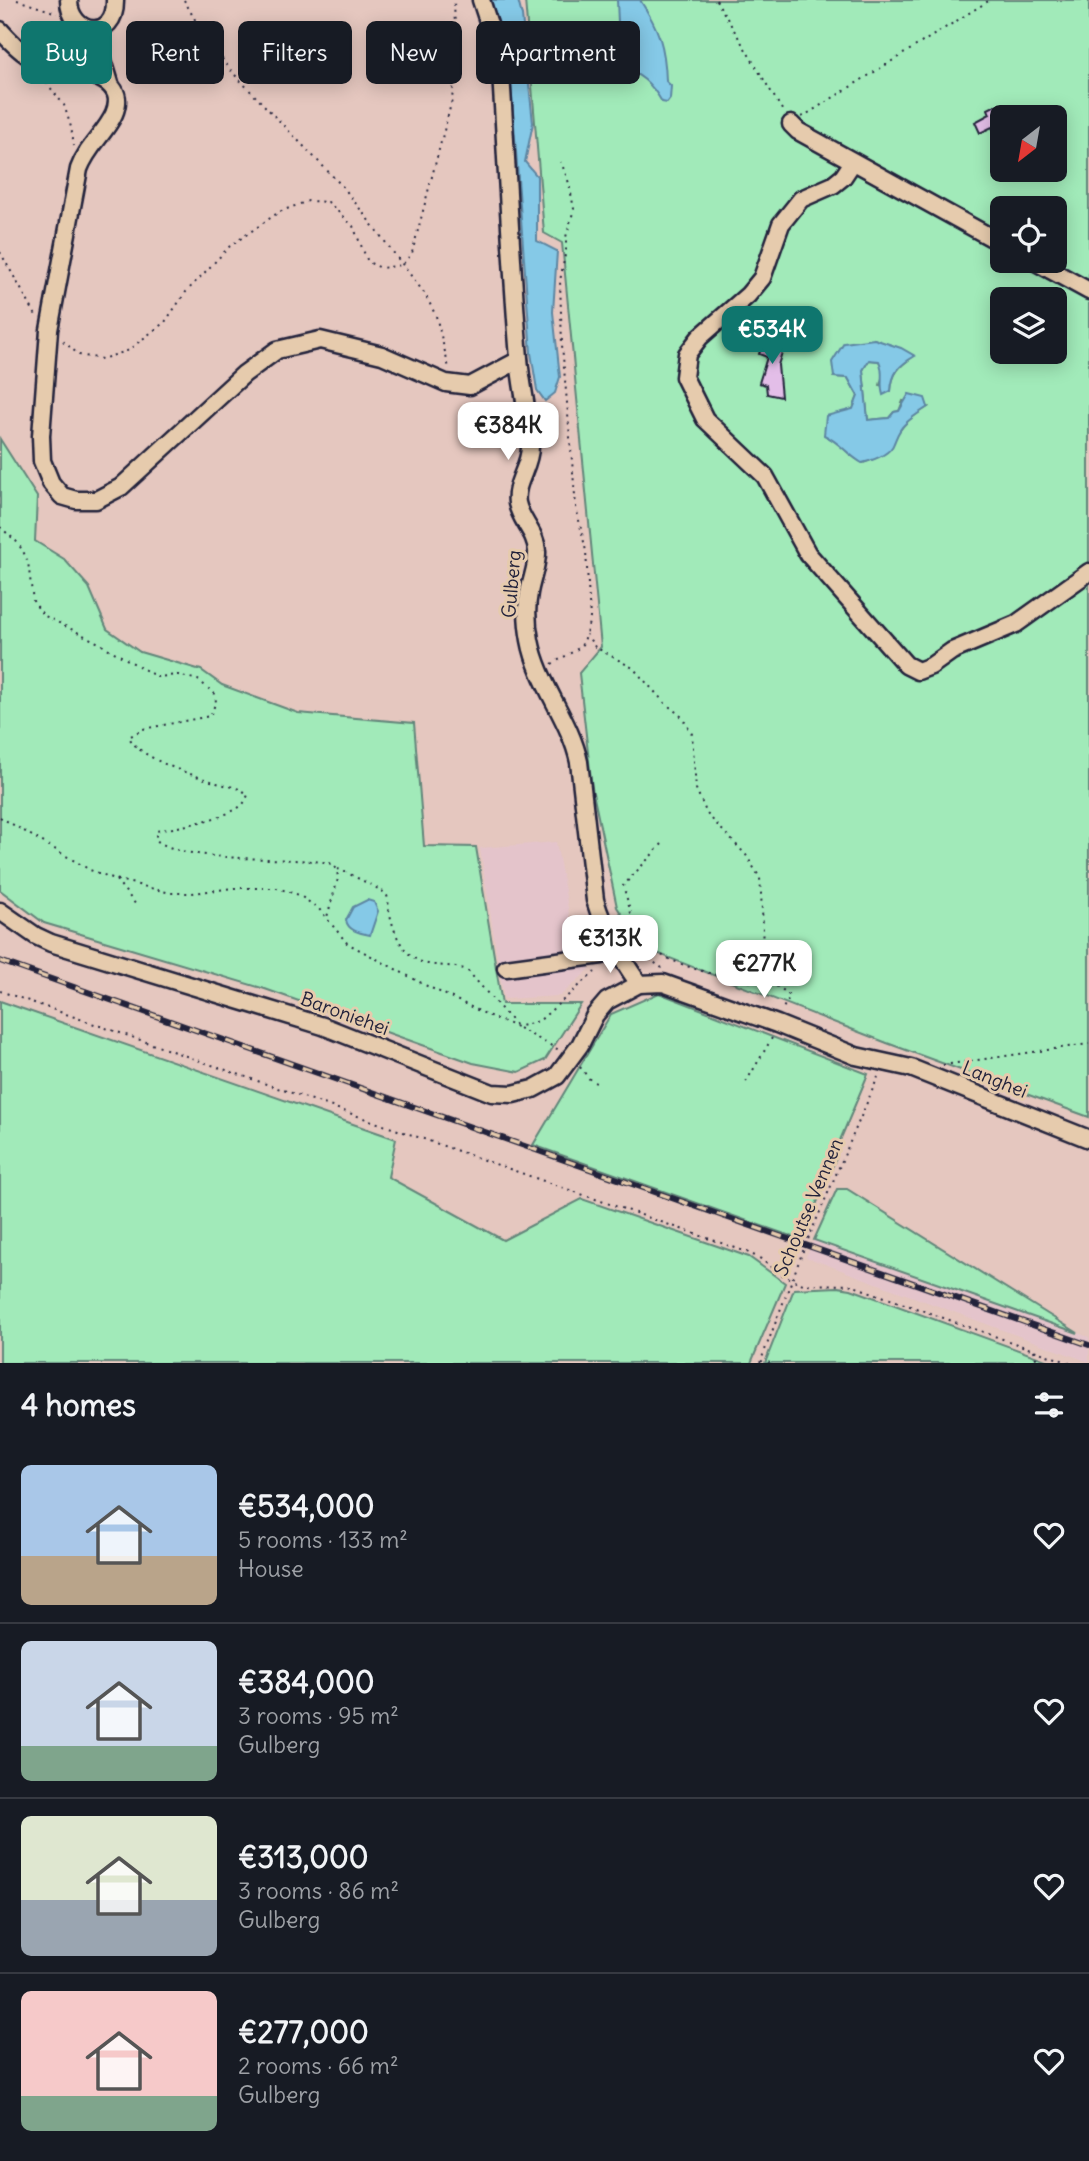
<!DOCTYPE html>
<html lang="en">
<head>
<meta charset="utf-8">
<style>
	body { margin:0; font-family:Delius,sans-serif; background:#20242c; color:#f1f3f6; height:100vh; display:flex; flex-direction:column; font-size:26px; white-space:nowrap }
	* { box-sizing:border-box; margin:0 }
	p { font-size:23px; color:#9ea1a6 }
	.icon { flex:none; width:38px; height:38px; fill:none; stroke:currentColor; stroke-width:2; stroke-linecap:round; stroke-linejoin:round }
	.map { position:relative; height:1363px; overflow:hidden }
	.details { display:flex; flex-direction:column; background:#171b24; flex:1 }
	.details>* { flex:none }
	.top-card { position:absolute; left:21px; top:21px; width:700px; height:63px; display:flex; gap:14px }
	.needle { width:46px; rotate:211deg }
	.tools { position:absolute; left:990px; top:105px; display:grid; gap:14px }
	.tools a { display:grid; place-items:center; width:77px; height:77px; border-radius:10px; background:#171b24; box-shadow:0 4px 18px #0003; font-size:35px }
	.price { position:absolute; translate:-50% -60px; padding:0 16px; border-radius:14px; background:#fff; color:#222; font-size:23px; line-height:46px; filter:drop-shadow(0 2px 4px #0008) }
	.price::after { content:''; position:absolute; left:50%; top:42px; width:21px; height:16px; margin-left:-10px; background:inherit; clip-path:polygon(0 0,100% 0,50% 100%) }
	.price.current { background:#0f766e; color:#fff }
	ul { padding:0; list-style:none }
	li { display:flex; align-items:center; gap:21px; height:175px; padding:0 21px }
	li+li { border-top:2px solid #363941 }
	li span { display:grid; place-items:center; flex:none; width:196px; height:140px; border-radius:10px; color:#555 }
	li>.icon { margin-inline-start:auto }
	span .icon { width:84px; height:84px; fill:#fffc; stroke-width:1 }
	li b { font-size:30px }
	h2 { display:flex; justify-content:space-between; align-items:center; height:84px; padding:0 21px; font-size:30px }
	.tag { padding:0 24px; border-radius:10px; background:#171b24; box-shadow:0 4px 18px #0003; font-size:24px; line-height:63px }
	.tag.current { background:#0f766e; color:#fff }
	.map>svg:first-child { display:block }
	.built { fill:#e4c4cb }
	.green { fill:#a1eab9; stroke:#62867a; stroke-width:2; fill-rule:evenodd }
	.water { fill:#85c9e7; stroke:#5d86a2; stroke-width:2 }
	.building { fill:#e3bee8; stroke:#22223b; stroke-width:2 }
	.lines { fill:none; stroke-linecap:round; stroke-linejoin:round }
	.minor-casing { stroke:#22223b; stroke-width:21 }
	.path { stroke:#22223b; stroke-width:2; stroke-dasharray:2 5; stroke-linecap:butt }
	.minor { stroke:#e6cbad; stroke-width:16 }
	.rail-casing { stroke:#22223b; stroke-width:6 }
	.rail { stroke:#e6cbad; stroke-width:3.5; stroke-dasharray:10; stroke-linecap:butt }
	.labels { text-anchor:middle; stroke-width:6; stroke-linejoin:round; paint-order:stroke }
	.street-label { font-size:19px; fill:#22223b; stroke:#e6cbad }
</style>
</head>
<body>
<div class="map">
<svg width="1089" height="1363" viewBox="0 0 1089 1363">
	<rect width="100%" height="100%" fill="#e5c7bf"/>
	<filter id="ink" filterUnits="userSpaceOnUse"><feTurbulence type="fractalNoise" baseFrequency=".0143" numOctaves="2"/><feDisplacementMap in="SourceGraphic" scale="14" xChannelSelector="R" yChannelSelector="G"/><feConvolveMatrix kernelMatrix="1 2 1 2 8 2 1 2 1" color-interpolation-filters="sRGB"/></filter>
	<g filter="url(#ink)">
		<g class="built">
			<path d="M556 842 573 935 587 936 590 969 560 996 504 999 480 848Z"/>
			<path d="M814 1240 1089 1337V1362L806 1257Z"/>
		</g>
		<g class="green">
			<path d="M525 0H1089V1117L887 1043 644 948 617 907 592 788 579 673 601 647 562 243 544 233ZM1003 117H1055V170H1003ZM1003 208H1055V261H1003ZM1003 299H1055V352H1003ZM874 339 914 356C900 366 892 372 891 391L880 385 884 371 879 361 869 360 863 370 868 420 889 418 894 412 899 411 903 401 928 407C920 412 910 418 904 425 886 445 893 454 863 463 838 449 838 442 837 415L853 409 858 396 848 378 834 377Z"/>
			<path d="M0 439 37 497 35 541 64 559 89 587 107 629 140 652 201 670 222 685 298 713 414 723 424 846 476 847 502 1004H581L545 1060 519 1072 473 1063 265 989 44 923 0 890Z"/>
			<path d="M659 993 868 1074 833 1157 836 1158 807 1226H804L799 1239 533 1145 611 1014Z"/>
			<path d="M0 1001 396 1139 388 1177 503 1240 582 1199 749 1257 785 1283 751 1363H0Z"/>
			<path d="M837 1189H847L1078 1333 814 1240Z"/>
			<path d="M838 1287 851 1289 1054 1363H765L794 1289Z"/>
		</g>
		<g class="water">
			<path d="M491 0H518L522 16 533 123 525 162 537 176V241L557 251 553 312 560 377 555 393 545 401 537 390 531 353 510 71 503 37Z"/>
			<path d="M617 0H640C659 29 665 46 666 81L671 86 670 99 667 103 662 102C651 83 641 74 620 67Z"/>
			<path d="M874 339 901 348 915 356C899 365 892 373 891 391L883 395C879 382 885 373 879 361L869 360 863 370 868 420 889 418 894 412 899 411 909 394 925 398 928 407C920 412 912 417 905 424 899 429 897 436 894 443 890 455 874 460 862 463 848 455 839 442 824 435L826 416 853 409 858 396 848 378 834 377 832 362 844 343Z"/>
			<path d="M367 900 374 902 378 911 370 935C360 933 348 931 346 920L353 907Z"/>
		</g>
		<g class="building">
			<path d="M996 105 1003 118V136L1000 132 996 134 992 127 980 133 975 122 990 114 988 109Z"/>
			<path d="M765 337 785 343 778 365 781 397 767 394 766 385 759 383 767 357 759 354Z"/>
		</g>
		<g class="lines">
			<g class="minor-casing">
				<g id="minor">
					<path d="M69 0C69 35 116 43 115 0"/>
					<path d="M481 0 497 49 501 73C507 168 511 263 519 358 521 387 530 418 530 447 530 467 514 483 517 503 521 522 536 532 537 551 538 564 531 580 529 593 526 608 527 624 530 640 538 684 570 719 579 762L595 900C604 931 621 958 639 984"/>
					<path d="M0 30C9 40 20 52 32 58 56 71 133 69 114 114 105 134 88 145 79 169L49 330 41 436 42 461 51 483 62 496 76 500H96L121 487 244 374 277 350 320 340 382 355 446 383 470 386 519 360"/>
					<path d="M94 30 110 83"/>
					<path d="M791 124 798 131 1003 244"/>
					<path d="M853 162 843 177 833 185 801 199 781 224 762 278 748 295 700 337 687 354 684 377 705 419 765 476 808 554 906 665 918 671 931 666 952 651 1016 624 1089 572"/>
					<path d="M1034 261 1089 291"/>
					<path d="M0 911 36 936 51 943 323 1026 492 1093 513 1094 533 1089 557 1076 580 1045 595 1015 607 1001 639 984 663 983 777 1024 856 1056 911 1068 1089 1139"/>
					<path d="M506 968 602 955 615 946"/>
				</g>
			</g>
			<g class="path">
				<path d="M17 0 57 13"/>
				<path d="M184 0 203 34 233 73 344 188 425 294 436 316 449 368"/>
				<path d="M716 0 784 113"/>
				<path d="M42 77 64 105 71 127 74 146"/>
				<path d="M802 117 990 0"/>
				<path d="M0 252 38 319"/>
				<path d="M63 341 79 355 102 359 127 351 165 322 186 292 230 246 279 212 308 201 328 202 353 226 368 262 381 268 402 265 412 253 452 100 456 57 454 0"/>
				<path d="M0 527 16 541 23 551 28 562 33 601 43 615 97 642 157 677 178 675 198 680 215 694 216 702 210 716 143 729 129 737C140 760 194 775 217 783 229 787 239 786 248 795 247 797 244 804 242 805 228 818 175 828 156 831V840C187 864 288 856 330 863L337 869 338 879 327 917"/>
				<path d="M586 634 595 647 633 668 664 702 682 717 692 734 696 789 707 814 746 855 760 878 763 926 761 963 777 984"/>
				<path d="M552 664 579 648 584 642 590 618 586 551 576 507 562 345 560 281 566 250V237L574 209 569 183 561 162"/>
				<path d="M0 817 90 870 115 879 170 893H192L234 888H277L299 895 319 909 347 943 427 986 496 1019 517 1027 539 1021 595 972"/>
				<path d="M662 844 623 886C629 903 632 923 641 938 653 960 716 976 740 980 765 985 770 978 790 996L782 1010"/>
				<path d="M338 869C344 871 384 891 386 894 389 898 388 905 389 910 393 928 398 946 414 958 429 969 450 963 467 970L517 1027 559 1050"/>
				<path d="M116 880 137 906"/>
				<path d="M630 946 640 941"/>
				<path d="M636 955 645 956 662 968"/>
				<path d="M0 991 747 1252 761 1259 778 1273 803 1284 851 1285 1070 1363"/>
				<path d="M943 1065 1089 1044"/>
				<path d="M580 1067 591 1081 599 1084"/>
				<path d="M746 1082 772 1038"/>
				<path d="M1034 1350 1037 1363"/>
				<path d="M761 1361 771 1363"/>
				<path d="M760 1363 803 1251 878 1077"/>
			</g>
			<use href="#minor" class="minor"/>
			<g class="rail-casing">
				<path id="rail" d="M0 961 1089 1345"/>
			</g>
			<use href="#rail" class="rail"/>
		</g>
	</g>
	<g class="labels">
		<g class="street-label">
			<text transform="translate(511 584) rotate(-85)" y="7">Gulberg</text>
			<text transform="translate(345 1013) rotate(20)" y="7">Baroniehei</text>
			<text transform="translate(995 1079) rotate(22)" y="7">Langhei</text>
			<text transform="translate(808 1207) rotate(-67)" y="7">Schoutse Vennen</text>
		</g>
	</g>
</svg>
<div class="tools">
<a><svg class="needle" viewBox="-14 -14 28 28"><path d="M0-13l5 13h-10z" fill="#e53935"/><path d="M0 13l5-13h-10z" fill="#9ea1a6"/></svg></a>
<a><svg class="icon" aria-label="locate" viewBox="0 0 24 24"><circle cx="12" cy="12" r="6"/><path d="M12 2v4M12 18v4M2 12h4M18 12h4"/></svg></a>
<a><svg class="icon" aria-label="layers" viewBox="0 0 24 24"><path d="M12 4l9 5-9 5-9-5zM3 14l9 5 9-5"/></svg></a>
</div>
<b class="price current" style="left:772px;top:366px">€534K</b>
<b class="price" style="left:508px;top:462px">€384K</b>
<b class="price" style="left:610px;top:975px">€313K</b>
<b class="price" style="left:764px;top:1000px">€277K</b>
<div class="top-card">
<a class="tag current">Buy</a>
<a class="tag">Rent</a>
<a class="tag">Filters</a>
<a class="tag">New</a>
<a class="tag">Apartment</a>
</div>
</div>
<section class="details">
<h2>4 homes<svg class="icon" aria-label="filters" viewBox="0 0 24 24"><path d="M4 7h16M4 17h16"/><circle cx="9" cy="7" r="2"/><circle cx="15" cy="17" r="2"/></svg></h2>
<ul>
<li><span style="background:linear-gradient(#a9c7e8 65%,#b9a48a 0)"><svg class="icon" aria-label="home" viewBox="0 0 24 24"><path d="M3 11l9-7 9 7M6 9v11h12V9"/></svg></span><div><b>€534,000</b><p>5 rooms · 133 m²</p><p>House</p></div><svg class="icon" aria-label="heart" viewBox="0 0 24 24"><path d="M12 20l-8-8c-3-5 5-10 8-4 3-6 11-1 8 4z"/></svg></li>
<li><span style="background:linear-gradient(#c9d6e8 75%,#7fa58c 0)"><svg class="icon" aria-label="home" viewBox="0 0 24 24"><path d="M3 11l9-7 9 7M6 9v11h12V9"/></svg></span><div><b>€384,000</b><p>3 rooms · 95 m²</p><p>Gulberg</p></div><svg class="icon" aria-label="heart" viewBox="0 0 24 24"><path d="M12 20l-8-8c-3-5 5-10 8-4 3-6 11-1 8 4z"/></svg></li>
<li><span style="background:linear-gradient(#dfe7d0 60%,#9aa5b1 0)"><svg class="icon" aria-label="home" viewBox="0 0 24 24"><path d="M3 11l9-7 9 7M6 9v11h12V9"/></svg></span><div><b>€313,000</b><p>3 rooms · 86 m²</p><p>Gulberg</p></div><svg class="icon" aria-label="heart" viewBox="0 0 24 24"><path d="M12 20l-8-8c-3-5 5-10 8-4 3-6 11-1 8 4z"/></svg></li>
<li><span style="background:linear-gradient(#f6c9c9 75%,#7fa58c 0)"><svg class="icon" aria-label="home" viewBox="0 0 24 24"><path d="M3 11l9-7 9 7M6 9v11h12V9"/></svg></span><div><b>€277,000</b><p>2 rooms · 66 m²</p><p>Gulberg</p></div><svg class="icon" aria-label="heart" viewBox="0 0 24 24"><path d="M12 20l-8-8c-3-5 5-10 8-4 3-6 11-1 8 4z"/></svg></li>
</ul>
</section>
</body>
</html>
